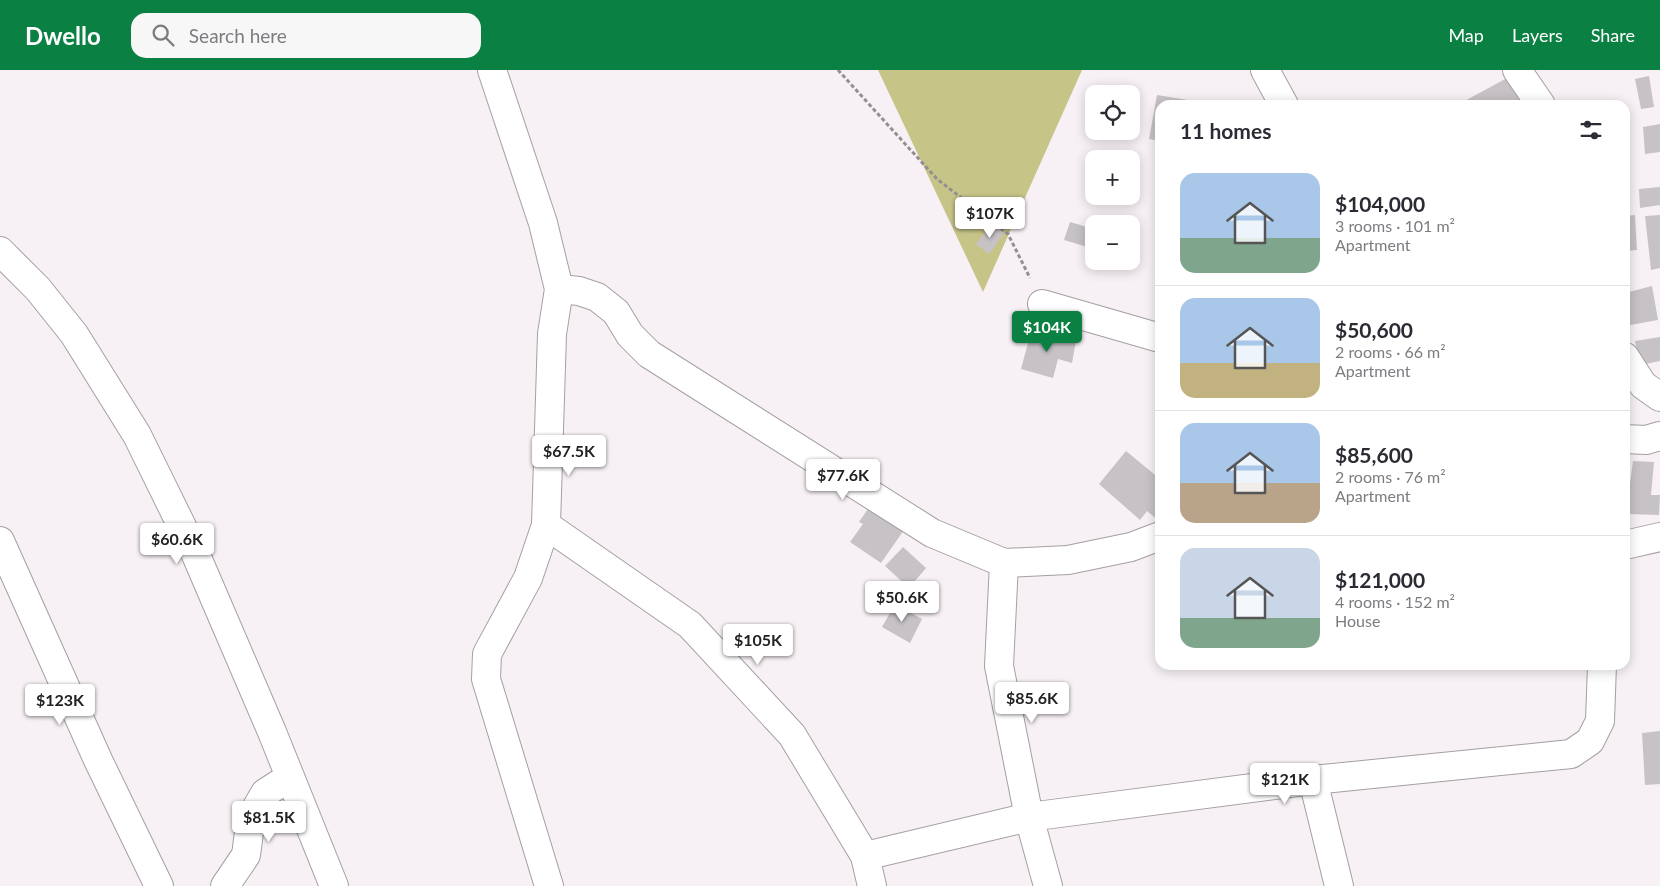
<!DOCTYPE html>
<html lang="en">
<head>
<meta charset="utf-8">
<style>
	body { margin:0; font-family:Lato,sans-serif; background:#f7f7f7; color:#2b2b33; height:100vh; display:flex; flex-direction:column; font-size:19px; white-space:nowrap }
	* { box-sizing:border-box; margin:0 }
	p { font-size:16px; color:#7c7c81 }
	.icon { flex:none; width:28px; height:28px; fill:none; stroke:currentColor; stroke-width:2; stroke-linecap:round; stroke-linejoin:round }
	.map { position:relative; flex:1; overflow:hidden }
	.side { position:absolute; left:1155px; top:30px; width:475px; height:570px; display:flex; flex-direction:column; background:#fff; border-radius:15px; box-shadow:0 2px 12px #0003 }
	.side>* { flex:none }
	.tools { position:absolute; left:1085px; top:15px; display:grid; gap:10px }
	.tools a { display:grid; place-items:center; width:55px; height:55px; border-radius:10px; background:#fff; box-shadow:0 2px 12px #0003; font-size:25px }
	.price { position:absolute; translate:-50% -42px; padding:0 11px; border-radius:5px; background:#fff; color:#222; font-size:16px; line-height:32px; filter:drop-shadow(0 1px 2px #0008) }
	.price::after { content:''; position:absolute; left:50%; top:30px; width:15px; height:11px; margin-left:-8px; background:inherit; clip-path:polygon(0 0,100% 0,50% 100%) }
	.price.active { background:#0b8043; color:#fff }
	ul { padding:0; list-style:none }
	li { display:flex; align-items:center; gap:15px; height:125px; padding:0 25px }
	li+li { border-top:1px solid #e1e1e2 }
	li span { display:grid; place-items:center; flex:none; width:140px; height:100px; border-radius:15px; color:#555 }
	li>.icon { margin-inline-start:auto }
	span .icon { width:60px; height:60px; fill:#fffc; stroke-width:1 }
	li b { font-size:21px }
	h2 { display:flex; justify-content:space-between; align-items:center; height:60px; padding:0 25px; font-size:21px }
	header { display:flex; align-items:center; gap:30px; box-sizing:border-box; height:70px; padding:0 25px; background:#0b8043; color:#fff }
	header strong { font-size:24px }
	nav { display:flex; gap:28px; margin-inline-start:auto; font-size:18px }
	.search { width:350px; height:45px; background:#f7f7f7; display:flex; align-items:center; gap:12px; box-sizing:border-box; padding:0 18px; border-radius:15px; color:#7c7c81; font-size:19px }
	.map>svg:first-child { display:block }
	.green { fill:#c6c487 }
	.building { fill:#c7c2c6 }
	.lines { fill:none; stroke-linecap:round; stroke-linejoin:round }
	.street-casing { stroke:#a49fa3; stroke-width:30 }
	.path { stroke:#938f92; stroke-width:3; stroke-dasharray:4 2.5; stroke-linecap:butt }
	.street { stroke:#fff; stroke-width:28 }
</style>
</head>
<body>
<header>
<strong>Dwello</strong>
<div class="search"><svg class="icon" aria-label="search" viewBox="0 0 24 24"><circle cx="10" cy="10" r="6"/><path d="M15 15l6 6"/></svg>Search here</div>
<nav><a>Map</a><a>Layers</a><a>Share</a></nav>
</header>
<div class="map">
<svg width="1660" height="816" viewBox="0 0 1660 816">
	<rect width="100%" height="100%" fill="#f7f1f6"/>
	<path class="green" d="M878 0H1082L983 222Z"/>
	<g class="building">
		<path d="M1649 6 1654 37 1641 39 1635 9Z"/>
		<path d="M1507 8 1517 26 1521 24 1526 35 1459 34Z"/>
		<path d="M1157 25 1194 31 1193 35H1160V71L1149 69Z"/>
		<path d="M1660 54V82L1645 84 1643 57Z"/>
		<path d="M1660 117V135L1640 138 1639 119Z"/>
		<path d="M1635 145 1637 180 1625 181V146Z"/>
		<path d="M1660 145V198L1651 200 1645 146Z"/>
		<path d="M1070 152 1094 159V179L1064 170Z"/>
		<path d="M992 153 1004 163 989 184 976 174Z"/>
		<path d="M1652 216 1658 250 1625 256V223Z"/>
		<path d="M1032 258 1076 271 1072 293 1058 289 1053 308 1021 299Z"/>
		<path d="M1660 267V291L1640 295 1635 271Z"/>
		<path d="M1126 381 1160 409V423L1156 426 1160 430V452L1147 441 1140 450 1099 414Z"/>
		<path d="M1633 391 1654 392 1651 425H1660L1659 445 1626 444Z"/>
		<path d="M870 436 904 460 881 493 850 472 863 454 859 452Z"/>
		<path d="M903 477 926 498 909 518 885 496Z"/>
		<path d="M895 534 922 549 910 573 882 557Z"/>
		<path d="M1660 661V714L1645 715 1642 663Z"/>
	</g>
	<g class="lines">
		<g class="street-casing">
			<g id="street">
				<path d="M492 0 543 153 559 219 552 264 546 455 528 508 487 584 486 609 549 816"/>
				<path d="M1265 0 1284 35"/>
				<path d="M1517 0 1541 35"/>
				<path d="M0 181 38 219 74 264 137 365 196 485 272 662 334 816"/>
				<path d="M559 219 579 221 597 227 616 242 630 265 649 284 932 463 1004 493 1068 490 1131 477 1160 466"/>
				<path d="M1042 234 1160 268"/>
				<path d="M1625 287 1643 315 1660 327"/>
				<path d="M1625 369 1646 370 1660 366"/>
				<path d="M546 455 690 555 792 665 865 786 872 816"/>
				<path d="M0 471 98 690 159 816"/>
				<path d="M1625 475 1660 467"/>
				<path d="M1004 493 999 596 1029 747 1048 816"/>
				<path d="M1313 710 1339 816"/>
				<path d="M865 786 1029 747 1313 710 1571 684 1590 671 1600 651 1602 595"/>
				<path d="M225 816 246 785 251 747 265 723 290 707"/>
			</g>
		</g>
		<path class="path" d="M838 0 937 109 1008 164 1030 208"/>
		<use href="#street" class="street"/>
	</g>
</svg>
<div class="tools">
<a><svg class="icon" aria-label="locate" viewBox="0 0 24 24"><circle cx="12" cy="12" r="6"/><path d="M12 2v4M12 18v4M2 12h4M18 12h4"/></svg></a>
<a>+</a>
<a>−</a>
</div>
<b class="price" style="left:990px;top:169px">$107K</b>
<b class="price active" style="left:1047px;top:283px">$104K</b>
<b class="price" style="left:569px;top:407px">$67.5K</b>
<b class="price" style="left:843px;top:431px">$77.6K</b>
<b class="price" style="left:177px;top:495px">$60.6K</b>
<b class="price" style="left:902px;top:553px">$50.6K</b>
<b class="price" style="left:758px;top:596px">$105K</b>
<b class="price" style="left:1032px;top:654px">$85.6K</b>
<b class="price" style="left:60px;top:656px">$123K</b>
<b class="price" style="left:1285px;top:735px">$121K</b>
<b class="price" style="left:269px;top:773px">$81.5K</b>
<section class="side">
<h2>11 homes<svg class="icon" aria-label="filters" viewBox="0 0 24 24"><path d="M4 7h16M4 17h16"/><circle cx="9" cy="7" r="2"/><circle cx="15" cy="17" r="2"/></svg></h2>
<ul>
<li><span style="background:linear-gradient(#a9c7e8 65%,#7fa58c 0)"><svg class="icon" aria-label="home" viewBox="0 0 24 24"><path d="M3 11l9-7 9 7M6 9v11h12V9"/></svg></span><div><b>$104,000</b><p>3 rooms · 101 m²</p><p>Apartment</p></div></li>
<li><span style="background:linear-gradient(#a9c7e8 65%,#c2b280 0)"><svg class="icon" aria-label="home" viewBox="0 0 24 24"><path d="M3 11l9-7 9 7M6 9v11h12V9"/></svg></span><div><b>$50,600</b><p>2 rooms · 66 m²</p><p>Apartment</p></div></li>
<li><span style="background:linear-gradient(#a9c7e8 60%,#b9a48a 0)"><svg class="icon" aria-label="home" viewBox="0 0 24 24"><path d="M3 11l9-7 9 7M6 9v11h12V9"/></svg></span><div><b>$85,600</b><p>2 rooms · 76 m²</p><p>Apartment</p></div></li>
<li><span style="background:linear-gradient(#c9d6e8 70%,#7fa58c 0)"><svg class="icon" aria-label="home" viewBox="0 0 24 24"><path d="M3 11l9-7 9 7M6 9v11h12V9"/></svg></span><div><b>$121,000</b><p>4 rooms · 152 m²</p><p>House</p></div></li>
</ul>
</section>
</div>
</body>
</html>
